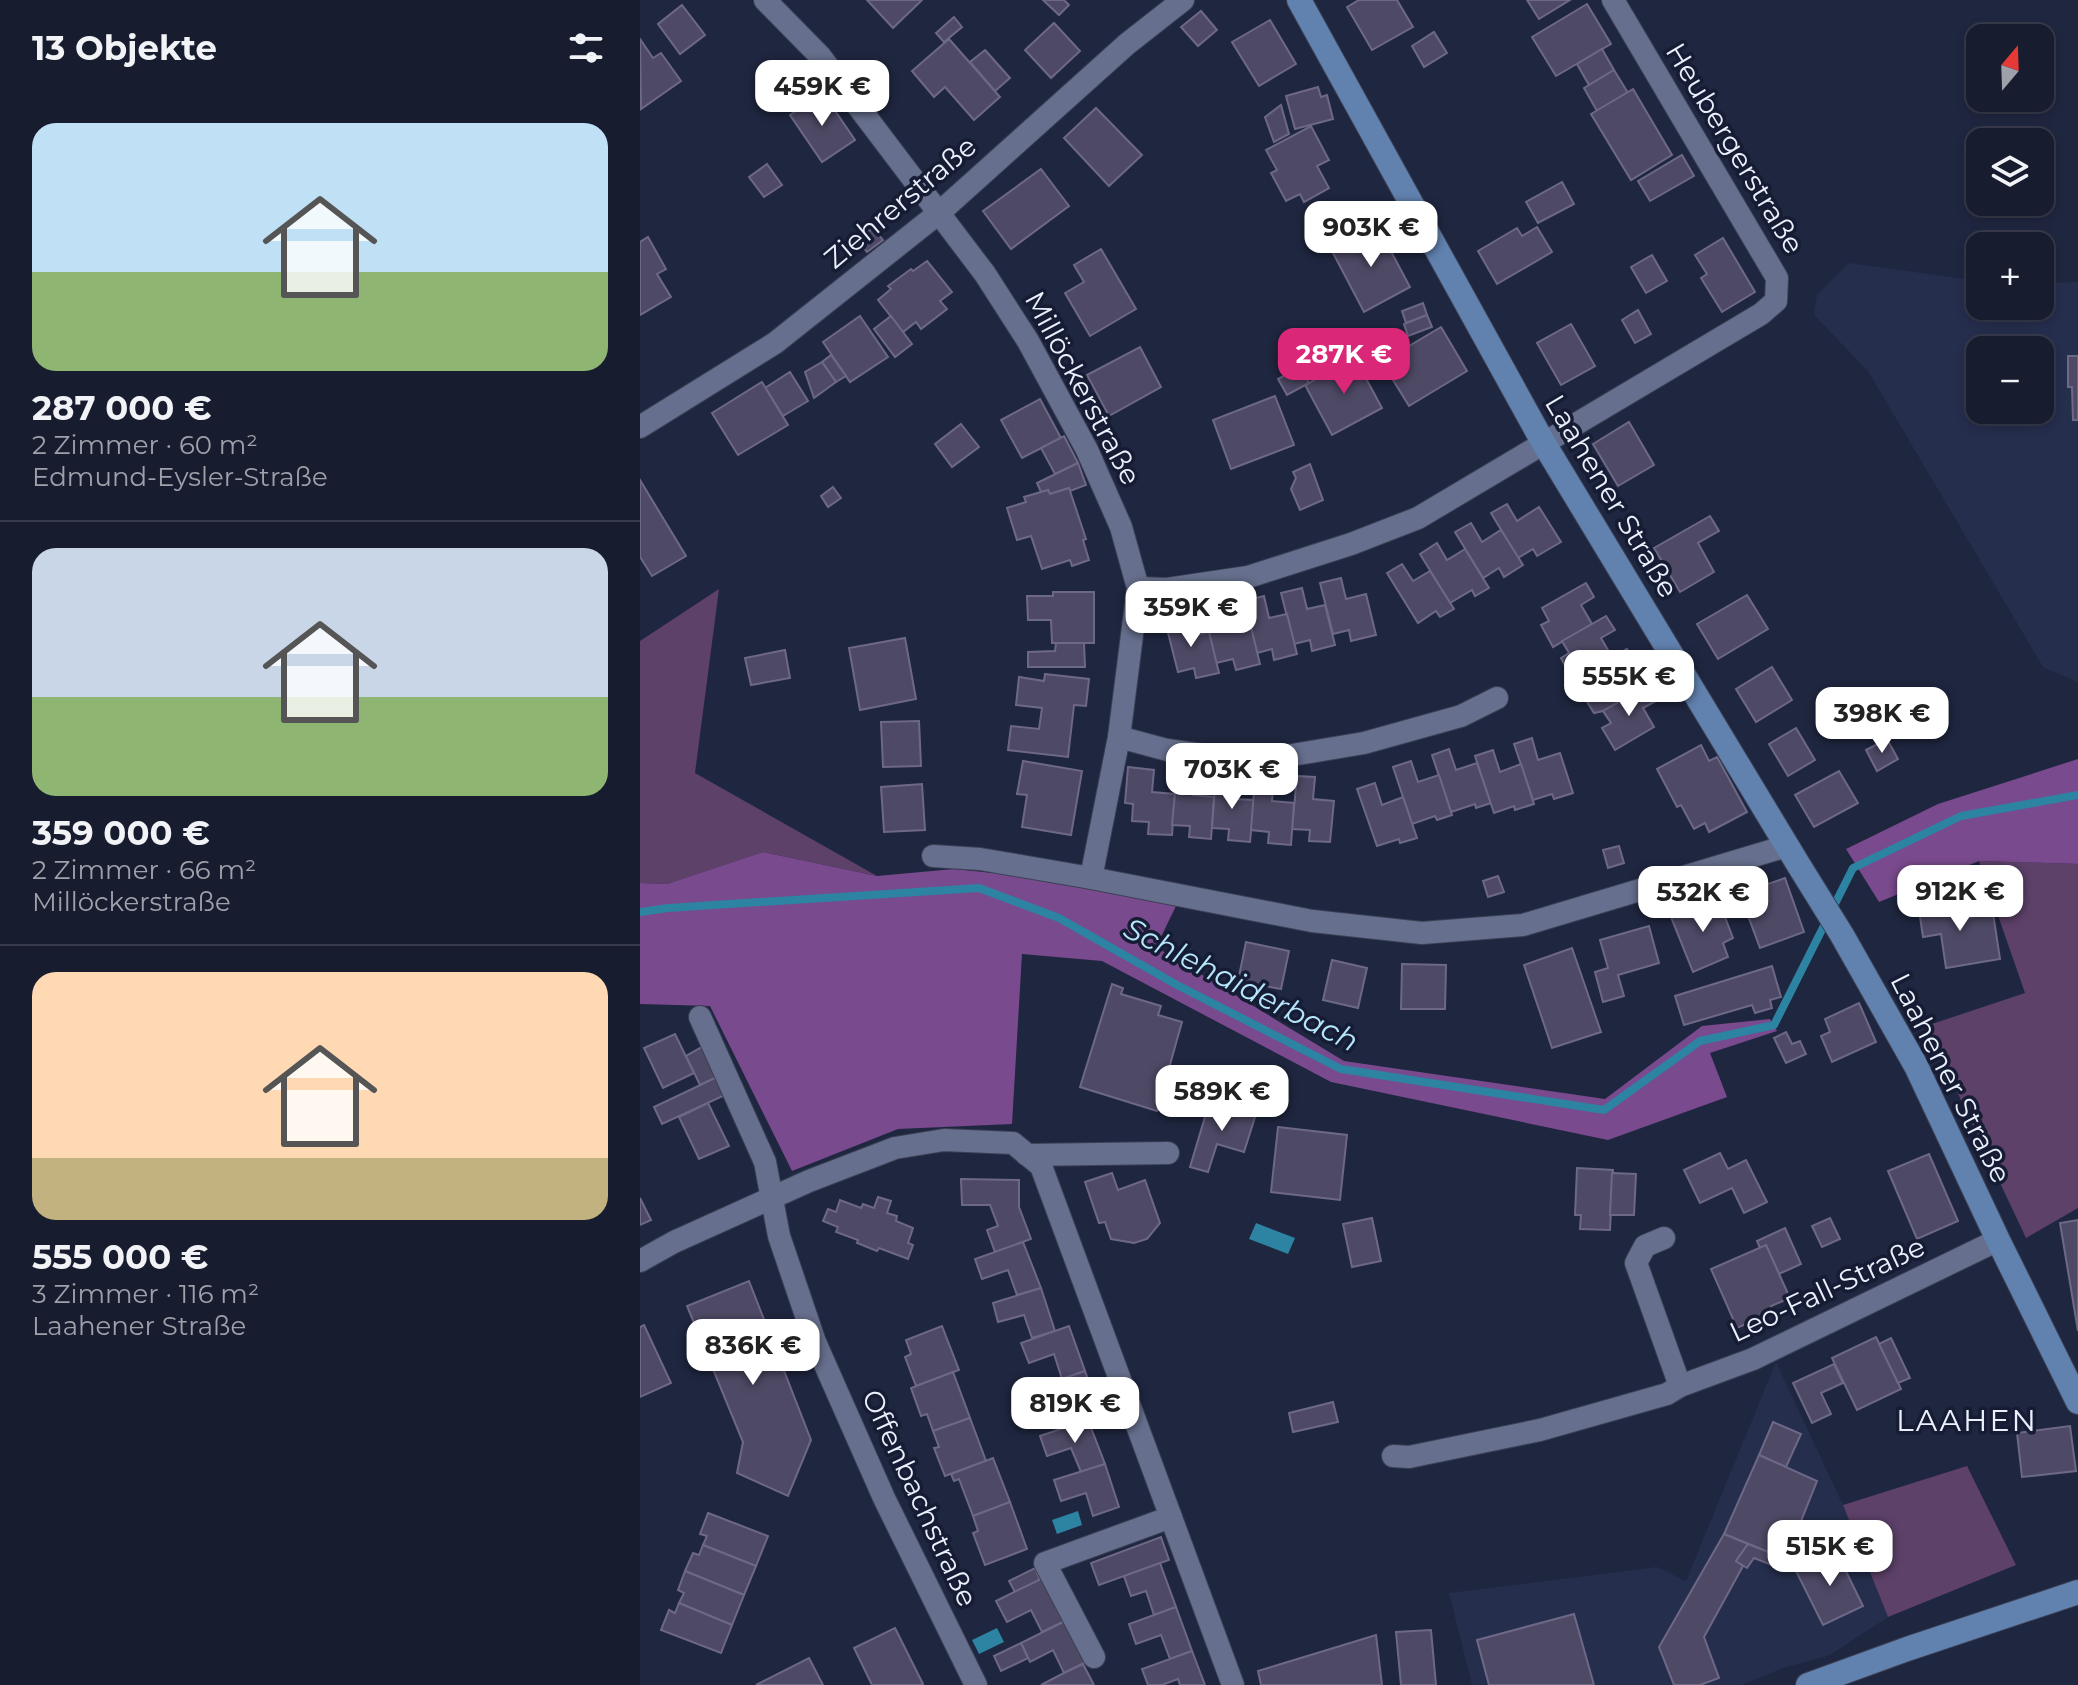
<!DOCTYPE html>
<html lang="de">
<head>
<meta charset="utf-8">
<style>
	body { margin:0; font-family:Montserrat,sans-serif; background:#24293b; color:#f1f3f6; height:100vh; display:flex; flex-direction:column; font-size:30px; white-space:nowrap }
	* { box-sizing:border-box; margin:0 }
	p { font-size:26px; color:#9ea1aa }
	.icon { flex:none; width:44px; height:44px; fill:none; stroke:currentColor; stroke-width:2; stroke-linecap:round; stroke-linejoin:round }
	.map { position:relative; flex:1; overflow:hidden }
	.panel { display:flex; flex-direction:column; background:#171c2f; width:640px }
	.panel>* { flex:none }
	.needle { width:52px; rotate:19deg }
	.controls { position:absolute; left:1326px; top:24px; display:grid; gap:16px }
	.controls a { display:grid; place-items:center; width:88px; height:88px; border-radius:16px; background:#171c2f; box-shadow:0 4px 12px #0003,0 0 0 2px #363a4b; font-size:40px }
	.price { position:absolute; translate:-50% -68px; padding:0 18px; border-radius:16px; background:#fff; color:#222; font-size:26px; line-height:52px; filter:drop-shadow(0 2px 4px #0008) }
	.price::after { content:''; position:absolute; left:50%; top:48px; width:24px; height:18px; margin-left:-12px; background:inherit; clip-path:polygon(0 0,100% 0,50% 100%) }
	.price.active { background:#db2777; color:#fff }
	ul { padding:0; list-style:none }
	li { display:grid; align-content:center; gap:16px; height:424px; padding:0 32px }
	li+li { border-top:2px solid #363a4b }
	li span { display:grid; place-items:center; height:248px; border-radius:24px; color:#555 }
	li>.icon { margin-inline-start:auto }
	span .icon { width:144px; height:144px; fill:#fffc; stroke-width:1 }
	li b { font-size:34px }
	h2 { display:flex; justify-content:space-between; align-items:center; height:96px; padding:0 32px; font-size:34px }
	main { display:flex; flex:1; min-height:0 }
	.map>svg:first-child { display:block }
	.built { fill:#252e4d; fill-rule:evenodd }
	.green { fill:#5d4169 }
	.forest { fill:#794a8d }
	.water { fill:#2d83a2 }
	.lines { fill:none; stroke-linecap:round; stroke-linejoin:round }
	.stream { stroke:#2d83a2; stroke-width:8 }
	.building { fill:#4e4965; stroke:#6e6887; stroke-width:2 }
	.street-casing { stroke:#3b4055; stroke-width:24 }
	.secondary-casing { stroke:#3b4055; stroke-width:26 }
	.street { stroke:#666f8d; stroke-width:22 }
	.secondary { stroke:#6181ae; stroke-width:24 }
	.labels { text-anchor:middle; stroke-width:7; stroke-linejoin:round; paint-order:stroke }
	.street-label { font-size:28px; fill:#ebf0fd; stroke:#161c34 }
	.water-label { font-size:30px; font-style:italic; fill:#b5e6fb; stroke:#161c34 }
	.neighbourhood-label { font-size:30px; letter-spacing:2px; fill:#ebf0fd; stroke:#161c34 }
</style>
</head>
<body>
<main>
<section class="panel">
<h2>13 Objekte<svg class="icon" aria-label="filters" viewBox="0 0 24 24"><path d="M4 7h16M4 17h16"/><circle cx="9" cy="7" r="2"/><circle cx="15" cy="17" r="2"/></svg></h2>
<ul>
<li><span style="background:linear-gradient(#bfe0f5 60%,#8fb573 0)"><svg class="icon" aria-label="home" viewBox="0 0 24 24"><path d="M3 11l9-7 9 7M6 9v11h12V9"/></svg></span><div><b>287 000 €</b><p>2 Zimmer · 60 m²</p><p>Edmund-Eysler-Straße</p></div></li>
<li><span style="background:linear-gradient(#c9d6e8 60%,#8fb573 0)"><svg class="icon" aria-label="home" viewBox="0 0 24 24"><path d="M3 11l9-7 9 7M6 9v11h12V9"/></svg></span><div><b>359 000 €</b><p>2 Zimmer · 66 m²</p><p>Millöckerstraße</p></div></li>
<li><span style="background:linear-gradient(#ffd9b3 75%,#c2b280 0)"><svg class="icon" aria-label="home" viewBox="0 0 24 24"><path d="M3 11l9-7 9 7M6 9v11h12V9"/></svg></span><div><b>555 000 €</b><p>3 Zimmer · 116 m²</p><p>Laahener Straße</p></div></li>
</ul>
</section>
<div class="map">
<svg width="1438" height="1685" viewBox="0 0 1438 1685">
	<rect width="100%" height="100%" fill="#1f263f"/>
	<g class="built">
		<path d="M1209 263 1340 281V306H1400V283L1438 282V682L1403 667 1228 371 1174 315 1177 295ZM1340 350H1400V410H1340Z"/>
		<path d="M1136 1362 1203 1505 1248 1617 1190 1655 1143 1668 1102 1685H832L809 1593 1017 1567 1046 1581Z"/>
	</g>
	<g class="green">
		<path d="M79 589 55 773 237 876 123 852 27 884 0 883V641Z"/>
		<path d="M1339 861 1438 864V1208L1386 1238 1286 1026 1385 993Z"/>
		<path d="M1327 1466 1376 1565 1248 1617 1203 1505Z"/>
	</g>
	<g class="forest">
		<path d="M1438 759V864L1339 861 1239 902 1206 849 1298 804Z"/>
		<path d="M123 852 237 876 314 869 453 883 537 904 516 947 704 1061 965 1099 1062 1026 1130 1019 1137 1031 1070 1053 1087 1097 968 1140 691 1082 462 961 382 954 372 1124 258 1129 152 1171 70 1006 0 1004V883L27 884Z"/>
	</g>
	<g class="water">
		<path d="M616 1223 655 1238 648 1254 609 1239Z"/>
		<path d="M438 1511 442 1525 417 1534 412 1520Z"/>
		<path d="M357 1628 364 1642 339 1654 332 1640Z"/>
	</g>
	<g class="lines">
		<path class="stream" d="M0 912 28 908 339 888 419 918 537 985 701 1069 964 1110 1060 1041 1134 1025 1213 868 1321 816 1438 795"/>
	</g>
	<g class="building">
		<path d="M227 0H282L253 28Z"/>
		<path d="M403 0H424L429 5 419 15Z"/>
		<path d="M719 0H757L773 27 732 50 707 7Z"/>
		<path d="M887 0H930L899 19Z"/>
		<path d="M947 4 971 44 916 76 892 37Z"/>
		<path d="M42 5 65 35 40 54 18 24Z"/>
		<path d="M561 11 577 30 558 46 541 27Z"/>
		<path d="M314 17 322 27 304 42 296 33Z"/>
		<path d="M630 20 656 64 619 86 592 42Z"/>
		<path d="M414 23 440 51 411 78 385 50Z"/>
		<path d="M794 32 807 53 784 67 772 46Z"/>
		<path d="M0 39 13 58 21 53 41 81 1 109Z"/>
		<path d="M309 39 360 97 334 120 305 87 294 97 272 71Z"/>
		<path d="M962 49 974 70 949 85 937 64Z"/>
		<path d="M345 50 370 78 355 91 330 62Z"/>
		<path d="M974 70 988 93 957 111 944 88Z"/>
		<path d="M678 87 681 97 687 95 693 119 655 129 646 96Z"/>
		<path d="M993 89 1032 155 991 180 951 114Z"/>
		<path d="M183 93 215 140 182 162 150 115Z"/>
		<path d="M641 105 649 134 634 142 625 117Z"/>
		<path d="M456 108 502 155 469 186 424 138Z"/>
		<path d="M671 126 689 160 677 166 689 188 664 202 660 194 646 201 631 173 637 170 626 150Z"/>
		<path d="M1042 155 1054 176 1010 201 998 181Z"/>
		<path d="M127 164 142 185 124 197 109 177Z"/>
		<path d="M401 169 429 206 371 249 343 211Z"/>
		<path d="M922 182 934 204 898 223 886 202Z"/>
		<path d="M738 227 770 287 724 312 692 251Z"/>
		<path d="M897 227 912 252 857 284 838 251 877 228 882 236Z"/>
		<path d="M233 228 243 240 227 252 217 240Z"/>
		<path d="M8 237 26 269 17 274 31 297 0 315V242Z"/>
		<path d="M1083 238 1115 292 1082 312 1061 278 1067 274 1055 255Z"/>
		<path d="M461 249 496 309 450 336 425 293 444 282 434 265Z"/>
		<path d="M1012 255 1027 281 1006 293 991 267Z"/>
		<path d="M287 261 312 292 300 301 307 309 281 329 276 322 263 332 238 300 251 289 248 286 271 269 273 271Z"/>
		<path d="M783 303 787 315 766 323 762 311Z"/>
		<path d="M998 310 1011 334 995 343 982 320Z"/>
		<path d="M787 315 792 327 768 336 764 324Z"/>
		<path d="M220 316 248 357 210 382 183 342Z"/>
		<path d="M251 316 272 344 255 357 234 329Z"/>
		<path d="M931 324 955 366 921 385 897 343Z"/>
		<path d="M801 327 827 371 769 406 742 362Z"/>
		<path d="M718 343 733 372 725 377 715 358 688 373 682 362Z"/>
		<path d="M500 347 521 387 469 416 447 375Z"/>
		<path d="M191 355 206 376 196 382 182 362Z"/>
		<path d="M1428 356H1438V420H1433L1432 387H1428Z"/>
		<path d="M715 358 742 408 692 435 665 385Z"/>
		<path d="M182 362 196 382 174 398 165 372Z"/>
		<path d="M660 367 669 383 647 395 638 379Z"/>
		<path d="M150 372 168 401 143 416 125 388Z"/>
		<path d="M122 382 148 425 98 455 72 413Z"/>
		<path d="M635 396 654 445 591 469 573 420Z"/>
		<path d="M400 399 421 438 382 458 361 420Z"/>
		<path d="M989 422 1014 465 978 486 953 444Z"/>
		<path d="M321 424 339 447 312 467 295 444Z"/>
		<path d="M424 436 438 463 415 474 401 448Z"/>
		<path d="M438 463 446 485 430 491 429 488 410 494 408 490 401 492 397 483Z"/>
		<path d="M670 464 683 500 660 510 651 489 656 478 653 472Z"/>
		<path d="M0 480 46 556 12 576 0 557Z"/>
		<path d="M193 487 201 498 188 507 181 496Z"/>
		<path d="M429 488 446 539 443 540 449 560 432 566 430 560 402 569 391 536 377 540 367 508 386 502 384 497 401 492 408 490 410 494Z"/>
		<path d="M867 504 877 521 899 507 921 542 897 556 893 549 878 558 851 513Z"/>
		<path d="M1070 516 1079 531 1058 543 1074 572 1040 592 1014 548Z"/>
		<path d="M831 523 842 542 861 530 883 565 864 577 859 568 843 578 815 532Z"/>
		<path d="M797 543 807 560 825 549 849 588 835 596 832 590 810 603 780 554Z"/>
		<path d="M762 564 773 581 790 571 814 609 800 617 796 611 778 623 747 573Z"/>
		<path d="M701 578 706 599 726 594 736 635 711 641 709 630 693 634 680 583Z"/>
		<path d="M946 583 954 597 941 605 952 624 913 647 901 625 909 621 902 608Z"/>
		<path d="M662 588 667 609 685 605 695 645 672 651 670 640 654 644 641 593Z"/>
		<path d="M413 592H454V643H412L411 620H388L387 596H413Z"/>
		<path d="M1107 595 1128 629 1078 659 1057 624Z"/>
		<path d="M624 596 629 618 647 614 657 654 634 660 632 649 617 653 604 601Z"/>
		<path d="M585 607 591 628 610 623 620 664 596 670 593 659 576 663 564 612Z"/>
		<path d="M546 616 551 637 569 632 579 673 556 678 554 668 538 672 525 621Z"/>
		<path d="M966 616 975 630 961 638 972 657 933 680 921 658 929 653 922 641Z"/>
		<path d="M265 638 276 699 220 710 209 648Z"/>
		<path d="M416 643H444L445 667H388V652L415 651Z"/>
		<path d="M987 649 995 664 981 671 994 693 963 711 954 713 941 692 949 687 942 675Z"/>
		<path d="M145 650 150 678 111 685 105 658Z"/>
		<path d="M1132 667 1152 700 1116 722 1096 689Z"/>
		<path d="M405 674 449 679 446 706 434 705 428 757 368 750 371 726 399 729 402 708 376 705 379 677 404 681Z"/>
		<path d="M1008 686 1016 701 1003 708 1014 727 975 750 962 728 971 723 963 711Z"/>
		<path d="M279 721 281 766 243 767 241 722Z"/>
		<path d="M1156 728 1175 760 1148 776 1129 744Z"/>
		<path d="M892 738 898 760 920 753 933 793 914 799 912 794 893 800 874 744Z"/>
		<path d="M1247 739 1258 759 1237 771 1226 750Z"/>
		<path d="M1061 745 1069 761 1077 757 1107 812 1069 832 1065 823 1054 829 1041 805 1037 807 1017 769Z"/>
		<path d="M809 749 816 770 837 763 851 803 836 808 835 804 811 812 792 755Z"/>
		<path d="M853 750 860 772 881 764 894 804 875 810 874 806 854 813 835 756Z"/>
		<path d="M383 761 442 771 431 835 382 827 387 795 377 794Z"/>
		<path d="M771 761 778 782 799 775 812 815 797 820 795 816 772 824 753 767Z"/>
		<path d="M488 767 514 770 512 792 535 794 532 835 508 834 509 822 492 821 493 804 485 803Z"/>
		<path d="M1199 771 1218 803 1174 827 1155 795Z"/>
		<path d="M537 772 555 773 553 795 574 797 571 839 549 837 550 826 532 825Z"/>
		<path d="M576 775 595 777 593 799 614 800 610 842 588 840 589 829 572 828Z"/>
		<path d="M657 776 675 777 673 799 694 801 690 842 669 841 670 830 652 829Z"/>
		<path d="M615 778 634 779 632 801 654 803 651 845 628 843 629 832 611 830Z"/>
		<path d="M735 783 742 805 763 797 777 838 760 843 759 839 737 846 717 789Z"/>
		<path d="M282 784 285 830 244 832 241 787Z"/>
		<path d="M979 846 984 863 968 868 963 850Z"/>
		<path d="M858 876 864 892 848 897 843 881Z"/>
		<path d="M1145 878 1164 932 1120 948 1100 894Z"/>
		<path d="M1315 897 1319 919 1353 913 1360 959 1306 968 1301 934 1283 937 1278 903Z"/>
		<path d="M1078 899 1093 938 1083 943 1088 957 1053 972 1031 917Z"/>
		<path d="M1009 926 1019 963 978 975 984 996 963 1002 955 972 968 968 960 940Z"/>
		<path d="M606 942 649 951 641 989 598 981Z"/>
		<path d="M932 948 961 1032 912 1048 884 965Z"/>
		<path d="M692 960 727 968 718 1008 683 1000Z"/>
		<path d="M762 964 806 965 805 1009H761Z"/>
		<path d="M1132 966 1141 997 1130 1000 1132 1008 1115 1013 1112 1005 1044 1025 1035 996Z"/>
		<path d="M472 984 483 988 481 994 521 1006 518 1015 542 1022 517 1111 440 1087Z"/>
		<path d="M1219 1003 1236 1042 1192 1062 1181 1036 1190 1032 1185 1019Z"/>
		<path d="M1146 1032 1152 1044 1160 1041 1166 1054 1146 1063 1134 1038Z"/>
		<path d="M35 1034 54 1073 23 1088 4 1048Z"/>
		<path d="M62 1047 77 1077 60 1085 46 1056Z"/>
		<path d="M77 1077 85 1095 22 1124 14 1107Z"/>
		<path d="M570 1100 616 1114 604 1152 577 1144 568 1172 550 1167Z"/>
		<path d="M68 1103 89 1146 59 1159 39 1117Z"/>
		<path d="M638 1127 707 1135 700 1200 631 1192Z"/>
		<path d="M1080 1153 1088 1169 1106 1160 1127 1202 1104 1213 1092 1188 1060 1203 1044 1170Z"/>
		<path d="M1289 1154 1318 1221 1277 1239 1248 1171Z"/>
		<path d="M937 1168 973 1170 970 1230 940 1229 941 1215H935Z"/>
		<path d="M472 1173 478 1190 505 1180 520 1223 507 1239 494 1243 471 1239 465 1222 459 1223 445 1182Z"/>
		<path d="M972 1173 996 1174 994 1215H970Z"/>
		<path d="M321 1179 379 1180V1207L391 1239 355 1252 347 1230 358 1226 350 1205H322Z"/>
		<path d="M238 1197 251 1201 247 1213 257 1216 256 1221 273 1228 268 1243 273 1245 268 1259 239 1248 237 1251 217 1243 218 1240 196 1232 198 1227 183 1221 188 1209 196 1212 200 1200 221 1208 223 1204 234 1208Z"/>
		<path d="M0 1198 11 1220 0 1225Z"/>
		<path d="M732 1218 741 1261 712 1267 703 1224Z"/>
		<path d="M1190 1218 1200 1239 1182 1247 1172 1226Z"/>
		<path d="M1438 1220V1331L1420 1223Z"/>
		<path d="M1145 1228 1161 1264 1139 1274 1126 1245 1120 1248 1117 1241Z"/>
		<path d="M383 1242 401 1288 377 1295 368 1270 342 1279 335 1259Z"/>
		<path d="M1126 1245 1150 1298 1131 1306 1133 1312 1097 1328 1071 1269Z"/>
		<path d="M109 1281 171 1440 148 1496 97 1473 103 1442 47 1306Z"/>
		<path d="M401 1288 415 1331 392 1338 384 1315 358 1322 353 1303Z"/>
		<path d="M4 1325 31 1383 0 1397V1327Z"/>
		<path d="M302 1326 319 1370 276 1386 265 1357 271 1354 266 1340Z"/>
		<path d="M429 1326 445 1371 422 1379 414 1354 389 1363 381 1343Z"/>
		<path d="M1236 1337 1261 1389 1217 1410 1192 1358Z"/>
		<path d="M1251 1338 1270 1378 1258 1383 1239 1344Z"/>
		<path d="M1194 1364 1203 1383 1181 1393 1191 1414 1172 1423 1153 1383Z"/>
		<path d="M445 1371 461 1415 438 1423 428 1398 400 1407 393 1389Z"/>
		<path d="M313 1372 330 1418 293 1431 287 1414 281 1416 271 1388Z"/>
		<path d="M693 1402 698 1422 653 1432 649 1413Z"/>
		<path d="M330 1418 346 1461 305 1476 294 1448 299 1447 293 1431Z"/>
		<path d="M448 1420 465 1464 441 1472 431 1448 407 1456 400 1436Z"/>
		<path d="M1133 1422 1161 1434 1146 1467 1119 1455Z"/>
		<path d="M1430 1426 1436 1471 1382 1477 1377 1433Z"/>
		<path d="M1119 1455 1177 1481 1146 1559 1084 1534Z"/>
		<path d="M353 1458 370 1502 333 1516 319 1479 314 1481 311 1474Z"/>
		<path d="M465 1464 479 1507 453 1516 446 1493 421 1501 414 1480Z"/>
		<path d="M370 1502 387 1549 345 1565 333 1533 338 1531 333 1516Z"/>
		<path d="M68 1513 128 1536 116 1566 63 1545 67 1536 60 1534Z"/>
		<path d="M1084 1534 1108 1544 1096 1561 1103 1566 1064 1637 1079 1678 1060 1685H1034L1019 1647Z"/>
		<path d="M521 1537 529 1560 459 1585 451 1563Z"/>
		<path d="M1108 1544 1146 1559 1142 1569 1114 1558 1107 1568 1096 1561Z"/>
		<path d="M63 1545 116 1566 104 1595 45 1571 53 1553 59 1555Z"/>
		<path d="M1196 1551 1223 1606 1183 1625 1156 1571Z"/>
		<path d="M520 1563 536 1607 514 1615 506 1591 491 1596 484 1576Z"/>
		<path d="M395 1568 400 1580 375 1592 369 1581Z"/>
		<path d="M45 1571 104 1595 92 1625 39 1603 44 1593 38 1590Z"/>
		<path d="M405 1577 427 1620 402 1632 391 1610 367 1622 356 1601Z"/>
		<path d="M39 1603 92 1625 81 1653 21 1630 29 1610 35 1613Z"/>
		<path d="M536 1607 552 1651 530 1659 521 1635 496 1644 489 1624Z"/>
		<path d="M934 1614 954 1685H849L837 1640Z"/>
		<path d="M427 1620 448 1661 424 1673 413 1650 390 1662 381 1643Z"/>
		<path d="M255 1628 283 1684 280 1685H232L214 1648Z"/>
		<path d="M791 1630 796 1685H761L756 1632Z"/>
		<path d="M736 1635 742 1685H621L618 1671Z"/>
		<path d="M381 1643 388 1658 361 1671 354 1656Z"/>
		<path d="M552 1651 565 1685H540L538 1679 522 1685H508L502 1669Z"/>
		<path d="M169 1658 183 1685H116Z"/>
		<path d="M443 1664 454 1685H401L424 1673Z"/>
	</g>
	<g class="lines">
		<g class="street-casing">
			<g id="street">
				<path d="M125 0 180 56 345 274 388 341 447 450 481 527 498 588 479 737 451 878"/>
				<path d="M0 427 135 343 300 212 487 44 543 0"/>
				<path d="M498 588 527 589 608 577 711 544 778 518 1121 314 1136 301 1137 278 973 0"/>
				<path d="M479 737 527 750 577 757 646 756 724 743 821 716 857 698"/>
				<path d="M293 856 340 859 451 878 672 921 782 933 883 925 1147 846"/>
				<path d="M60 1017 125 1162 139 1236 175 1342 244 1498 336 1685"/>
				<path d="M387 1155 528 1153"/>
				<path d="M1024 1238 1005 1246 996 1263 1040 1386"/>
				<path d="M0 1261 34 1242 169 1181 255 1148 304 1140 373 1143 401 1166 593 1685"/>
				<path d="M753 1456 769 1457 900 1430 1027 1394 1040 1386 1113 1359 1358 1240"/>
				<path d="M454 1657 405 1563 531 1517"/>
			</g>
		</g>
		<g class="secondary-casing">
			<g id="secondary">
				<path d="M659 0 903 442 1158 864 1202 935 1276 1066 1358 1240 1438 1402"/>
				<path d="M1168 1685 1267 1649 1438 1592"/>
			</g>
		</g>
		<use href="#street" class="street"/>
		<use href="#secondary" class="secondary"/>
	</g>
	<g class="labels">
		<g class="street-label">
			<text transform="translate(1095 148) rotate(59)" y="10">Heubergerstraße</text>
			<text transform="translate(260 202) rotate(-40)" y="10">Ziehrerstraße</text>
			<text transform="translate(443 388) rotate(62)" y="10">Millöckerstraße</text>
			<text transform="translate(972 496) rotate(59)" y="10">Laahener Straße</text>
			<text transform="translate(1311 1078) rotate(63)" y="10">Laahener Straße</text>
			<text transform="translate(1187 1289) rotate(-25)" y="10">Leo-Fall-Straße</text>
			<text transform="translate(280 1498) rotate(65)" y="10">Offenbachstraße</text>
		</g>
		<g class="water-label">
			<text transform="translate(601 985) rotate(27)" y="10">Schlehaiderbach</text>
		</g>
		<g class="neighbourhood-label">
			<text x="1327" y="1431">LAAHEN</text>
		</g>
	</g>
</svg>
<div class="controls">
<a><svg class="needle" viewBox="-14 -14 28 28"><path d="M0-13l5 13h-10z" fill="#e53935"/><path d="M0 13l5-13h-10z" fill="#9ea1aa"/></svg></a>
<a><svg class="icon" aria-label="layers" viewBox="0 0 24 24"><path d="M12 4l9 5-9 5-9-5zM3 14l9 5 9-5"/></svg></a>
<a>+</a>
<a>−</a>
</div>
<b class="price" style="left:182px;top:128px">459K €</b>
<b class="price" style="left:731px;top:269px">903K €</b>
<b class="price active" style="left:704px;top:396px">287K €</b>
<b class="price" style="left:551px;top:649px">359K €</b>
<b class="price" style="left:989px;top:718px">555K €</b>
<b class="price" style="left:1242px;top:755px">398K €</b>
<b class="price" style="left:592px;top:811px">703K €</b>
<b class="price" style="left:1320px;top:933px">912K €</b>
<b class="price" style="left:1063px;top:934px">532K €</b>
<b class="price" style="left:582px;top:1133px">589K €</b>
<b class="price" style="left:113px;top:1387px">836K €</b>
<b class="price" style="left:435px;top:1445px">819K €</b>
<b class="price" style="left:1190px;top:1588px">515K €</b>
</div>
</main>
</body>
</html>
